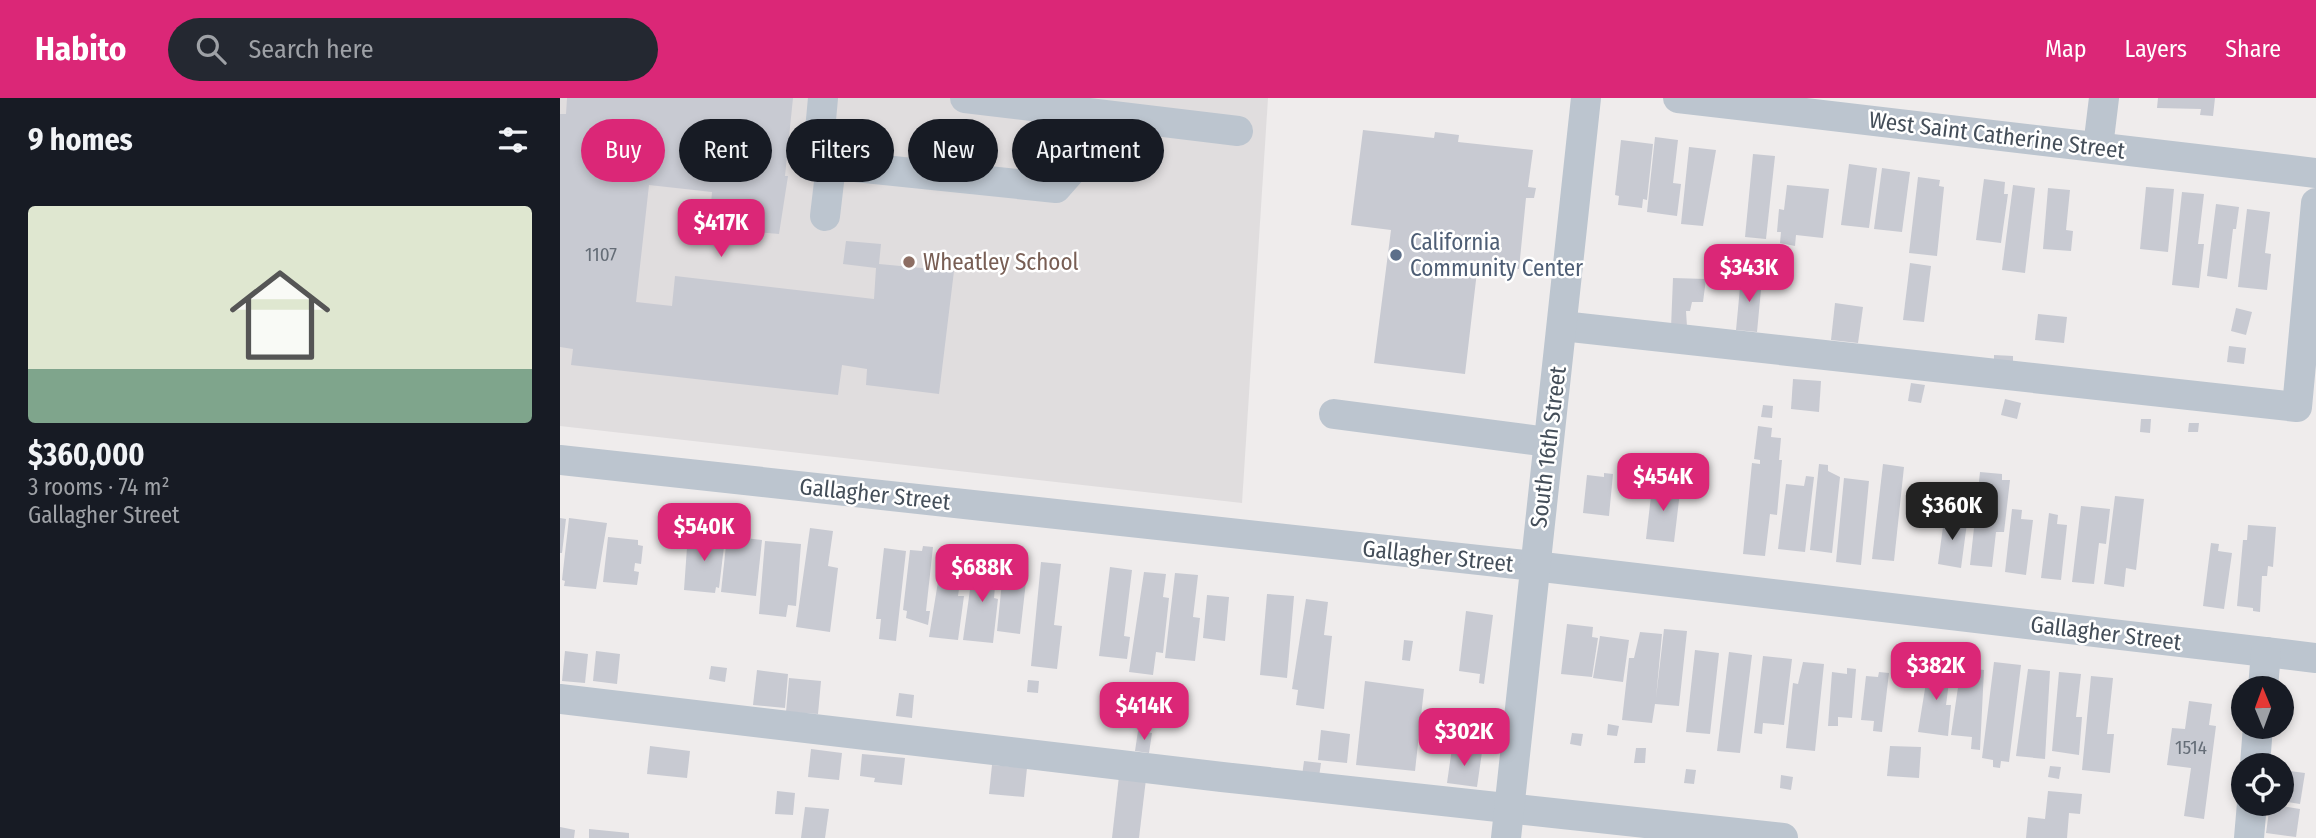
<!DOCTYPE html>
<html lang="en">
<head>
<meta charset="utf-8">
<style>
	body { margin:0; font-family:"Fira Sans Condensed",sans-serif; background:#242831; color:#f1f3f6; height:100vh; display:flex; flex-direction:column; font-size:26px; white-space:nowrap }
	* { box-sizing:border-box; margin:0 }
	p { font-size:23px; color:#9ea1a6 }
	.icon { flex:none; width:38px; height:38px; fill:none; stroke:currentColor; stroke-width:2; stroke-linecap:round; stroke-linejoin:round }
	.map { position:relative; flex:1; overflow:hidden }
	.sheet { display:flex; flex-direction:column; background:#171b24; width:560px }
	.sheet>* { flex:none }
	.banner { position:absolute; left:21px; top:21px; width:665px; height:63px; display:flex; gap:14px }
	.needle { width:46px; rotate:359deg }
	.buttons { position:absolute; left:1671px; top:578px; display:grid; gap:14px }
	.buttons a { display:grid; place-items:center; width:63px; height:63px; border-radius:50%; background:#171b24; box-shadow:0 4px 10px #0003; font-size:35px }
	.price { position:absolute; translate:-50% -60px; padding:0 16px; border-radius:14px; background:#db2777; color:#fff; font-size:23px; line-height:46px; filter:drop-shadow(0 2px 4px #0008) }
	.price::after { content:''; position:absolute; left:50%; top:42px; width:21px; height:16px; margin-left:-10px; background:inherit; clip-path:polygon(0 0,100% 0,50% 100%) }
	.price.on { background:#222; color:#fff }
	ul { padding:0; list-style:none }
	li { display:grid; align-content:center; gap:14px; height:371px; padding:0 28px }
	li span { display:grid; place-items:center; height:217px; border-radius:7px; color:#555 }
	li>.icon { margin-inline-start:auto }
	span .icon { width:126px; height:126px; fill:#fffc; stroke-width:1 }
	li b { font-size:30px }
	h2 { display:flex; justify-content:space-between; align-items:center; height:84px; padding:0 28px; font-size:30px }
	.pill { padding:0 24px; border-radius:32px; background:#171b24; box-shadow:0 4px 10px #0003; font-size:24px; line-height:63px }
	.pill.on { background:#db2777; color:#fff }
	header { display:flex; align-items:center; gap:42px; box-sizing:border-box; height:98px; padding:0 35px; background:#db2777; color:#fff }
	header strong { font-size:33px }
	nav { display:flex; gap:38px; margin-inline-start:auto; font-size:24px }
	.search { width:490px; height:63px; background:#242831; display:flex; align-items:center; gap:18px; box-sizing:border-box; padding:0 24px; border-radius:38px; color:#9ea1a6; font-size:26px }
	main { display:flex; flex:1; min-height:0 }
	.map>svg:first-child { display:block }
	.education { fill:#e0ddde }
	.building { fill:#c8cad2 }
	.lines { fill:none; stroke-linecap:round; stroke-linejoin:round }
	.minor { stroke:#bcc5cf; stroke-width:30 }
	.service-dot { fill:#5c6f8a; stroke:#fff; stroke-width:2.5 }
	.education-dot { fill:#8d6e63; stroke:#fff; stroke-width:2.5 }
	.labels { text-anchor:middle; stroke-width:5; stroke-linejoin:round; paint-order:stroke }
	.number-label { font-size:19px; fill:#656d77 }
	.street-label { font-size:23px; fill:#444e59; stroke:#fff }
	.service-label { font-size:23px; fill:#4e5e75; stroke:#fff; text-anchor:start }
	.education-label { font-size:23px; fill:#785e54; stroke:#fff; text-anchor:start }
</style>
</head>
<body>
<header>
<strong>Habito</strong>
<div class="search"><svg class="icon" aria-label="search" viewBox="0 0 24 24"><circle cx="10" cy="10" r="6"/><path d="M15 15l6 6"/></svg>Search here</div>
<nav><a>Map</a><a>Layers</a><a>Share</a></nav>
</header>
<main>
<section class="sheet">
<h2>9 homes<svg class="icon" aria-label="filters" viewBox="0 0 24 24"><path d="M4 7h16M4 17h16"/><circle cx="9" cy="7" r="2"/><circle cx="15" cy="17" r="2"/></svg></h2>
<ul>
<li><span style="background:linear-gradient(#dfe7d0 75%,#7fa58c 0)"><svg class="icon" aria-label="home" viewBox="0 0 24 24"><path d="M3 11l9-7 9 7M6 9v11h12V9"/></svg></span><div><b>$360,000</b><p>3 rooms · 74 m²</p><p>Gallagher Street</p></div></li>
</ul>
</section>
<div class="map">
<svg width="1756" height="740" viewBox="0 0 1756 740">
	<rect width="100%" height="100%" fill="#efecec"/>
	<path class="education" d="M0 0H708L682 405 0 328Z"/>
	<g class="building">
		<path d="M7 0H233L225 78H228L219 136 163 131 166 107 151 106 152 94 89 87 76 204 112 208 115 178 314 201 316 170 283 166 286 143 321 146 319 166 394 173 379 296 306 287 307 271 282 267 278 297 11 267 13 251 0 249V16H6Z"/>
		<path d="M1598 0H1655L1653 18 1640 17 1641 11 1597 10Z"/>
		<path d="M803 32 874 40 875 34 899 37 898 44 973 52 968 89 976 90 974 100H966L959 171 918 165 905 276 814 265 831 132 791 127Z"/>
		<path d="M1095 39 1118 42 1113 85 1121 86 1117 118 1087 114Z"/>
		<path d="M1061 42 1093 46 1087 102 1083 101 1082 110 1058 107 1059 98 1055 97Z"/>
		<path d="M1129 49 1156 52 1143 128 1121 126Z"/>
		<path d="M1193 56 1215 58 1206 141 1185 139Z"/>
		<path d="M1289 66 1317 70 1309 130 1281 127Z"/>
		<path d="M1322 70 1350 74 1342 134 1314 131Z"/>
		<path d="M1358 79 1380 82 1379 88 1384 89 1377 158 1349 155Z"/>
		<path d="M1424 81 1445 84 1444 96H1448L1441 145 1416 142Z"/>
		<path d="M1227 87 1269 91 1263 140 1236 137 1235 148 1220 145 1221 134H1217L1219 111 1224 112Z"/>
		<path d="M1453 87 1475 90 1465 175 1442 172Z"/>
		<path d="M1586 89 1614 91 1608 154 1580 151Z"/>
		<path d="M1488 90 1510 92 1506 132 1513 133 1511 153 1483 151Z"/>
		<path d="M1622 94 1644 96 1638 146H1644L1639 190 1612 187Z"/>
		<path d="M1656 106 1679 109 1676 131H1673L1667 181 1647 178Z"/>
		<path d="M1687 111 1710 114 1705 155 1711 156 1707 192 1678 189Z"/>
		<path d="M1200 159 1214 161 1213 171 1199 169Z"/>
		<path d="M1350 165 1371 168 1364 224 1343 222Z"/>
		<path d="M1181 179 1202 181 1197 234 1176 232Z"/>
		<path d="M1113 180 1146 181 1143 204H1132L1130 213H1126L1127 229 1111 230Z"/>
		<path d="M1275 205 1303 209 1298 245 1271 242Z"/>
		<path d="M1676 210 1692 214 1686 237 1671 233Z"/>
		<path d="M1478 216 1507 219 1504 245 1475 242Z"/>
		<path d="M1669 248 1686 250 1684 266 1667 264Z"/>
		<path d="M1434 257 1453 258V270L1434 269Z"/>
		<path d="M1233 281 1261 283 1259 314 1231 311Z"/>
		<path d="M1351 285 1365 287 1361 305 1348 303Z"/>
		<path d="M1445 301 1461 305 1457 321 1441 317Z"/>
		<path d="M1203 307 1213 308 1212 320 1201 319Z"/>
		<path d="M1581 321H1591L1590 335 1580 334Z"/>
		<path d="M1629 325H1639L1638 334H1628Z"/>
		<path d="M1198 328 1212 330 1211 339 1221 340 1219 362H1222L1217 417 1210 416 1205 458 1183 456 1192 365 1200 366V362L1194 361Z"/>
		<path d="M1259 366 1268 367V373L1280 379 1272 455 1250 452Z"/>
		<path d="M1323 366 1344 369 1334 463 1312 461Z"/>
		<path d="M1420 374 1442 376V382H1450L1444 434H1436L1432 469 1410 467Z"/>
		<path d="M1044 375 1053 376 1049 418 1023 415 1027 377 1044 379Z"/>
		<path d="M1246 378 1254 379 1245 454 1218 451 1226 386 1244 388Z"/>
		<path d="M1284 380 1309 383 1301 467 1276 464Z"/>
		<path d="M1093 381 1108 383 1107 393 1120 394 1114 444 1086 441Z"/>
		<path d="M1555 398 1584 401 1576 472 1566 470 1564 489 1544 486Z"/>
		<path d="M1521 408 1550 411 1546 446 1539 445 1534 486 1512 484Z"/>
		<path d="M1452 411 1462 412 1461 421 1473 422 1466 477 1445 474Z"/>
		<path d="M1385 414 1394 416 1392 423 1407 425 1401 470 1378 466Z"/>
		<path d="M1489 415 1498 417 1497 426 1507 427 1501 482 1481 480Z"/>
		<path d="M0 420 6 421 2 455H0Z"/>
		<path d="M9 420 47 425 36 491 4 488 5 483 2 482Z"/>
		<path d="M1688 427 1716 429 1713 469 1708 468 1707 478H1702L1700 514 1693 513V510L1677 508 1683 442H1687Z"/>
		<path d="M250 430 273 433 268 468 278 470 270 534 236 529Z"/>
		<path d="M128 435 165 440 159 490 156 489 155 495 124 492Z"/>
		<path d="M167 438 202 442 196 498 161 494Z"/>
		<path d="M48 439 78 442V447L83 448 81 466 75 465 74 473 79 474 77 487 43 484Z"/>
		<path d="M205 443 241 446 236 508 228 507 226 519 199 516Z"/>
		<path d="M1651 445 1659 446 1658 453 1672 455 1664 511 1643 508Z"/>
		<path d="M384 447 405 449 398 498H404L398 542 369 539Z"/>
		<path d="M363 448 373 449 366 513H370L368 527 346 520 347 513 343 512 350 452 362 453Z"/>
		<path d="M324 450 346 453 336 543 319 541 321 521H316Z"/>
		<path d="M414 463 437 466 434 500 438 501 433 545 403 542Z"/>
		<path d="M444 464 468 466 460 536 437 533Z"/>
		<path d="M481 464 501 466 494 527 502 528 497 571 471 568Z"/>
		<path d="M550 469 572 472 564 538 570 539 567 561 539 558Z"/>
		<path d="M584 474 606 476 603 499 609 500 603 555 596 554 593 577 569 574Z"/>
		<path d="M615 475 638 477 633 519 640 520 635 563 605 560Z"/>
		<path d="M707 496 734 498 727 580 700 577Z"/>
		<path d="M647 497 669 499 665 543 643 540Z"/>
		<path d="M746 501 768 504 764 537 772 538 764 611 736 607 738 592 732 591Z"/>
		<path d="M906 513 933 517 924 586 919 585 920 576 899 573Z"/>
		<path d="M1007 526 1033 529 1032 539 1038 540 1032 579 1001 576Z"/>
		<path d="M1104 531 1127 533 1119 608 1095 606 1092 625 1062 622 1069 560H1074L1080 534 1102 536 1096 600Z"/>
		<path d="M1040 538 1069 542 1063 584 1033 580Z"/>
		<path d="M844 542 853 543 850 563 842 562Z"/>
		<path d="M1135 552 1159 555 1150 636 1126 634Z"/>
		<path d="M5 553 28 556 25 585 2 583Z"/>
		<path d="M36 553 60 556 57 586 33 583Z"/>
		<path d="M1169 554 1192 557 1180 655 1157 653Z"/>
		<path d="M1203 558 1232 561 1224 627 1203 625 1202 636 1194 635Z"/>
		<path d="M1243 564 1264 566 1255 653 1226 650 1233 585 1238 586Z"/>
		<path d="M1434 564 1461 567 1449 664 1441 663 1440 670 1433 669V662L1422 660Z"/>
		<path d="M1369 566 1391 569 1386 607H1391L1388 638 1358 634Z"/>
		<path d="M151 568 167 570 165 584 149 581Z"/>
		<path d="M1401 569 1424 572 1420 652 1411 651 1412 639 1391 637Z"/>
		<path d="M1287 570 1296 571 1292 620 1278 619V628H1268L1272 574 1287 576Z"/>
		<path d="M1468 571 1490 573 1485 661 1456 658Z"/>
		<path d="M197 572 228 576 225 610 193 607Z"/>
		<path d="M1319 574 1329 575 1322 634 1313 633 1314 623 1301 622 1306 578 1318 579Z"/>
		<path d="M1499 574 1521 576 1516 619H1522L1519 657 1492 653Z"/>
		<path d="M1531 578 1553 580 1547 636H1554L1550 675 1522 672Z"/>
		<path d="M229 580 261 583 258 616 226 614Z"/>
		<path d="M468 582 479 583 478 595 467 594Z"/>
		<path d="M805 583 864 591 855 673 796 667Z"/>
		<path d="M339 595 354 597 352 620 336 618Z"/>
		<path d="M1629 603 1652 606 1649 627 1656 628 1644 721 1624 718 1631 670 1607 667 1612 630 1625 631Z"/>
		<path d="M1048 626 1059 628 1057 638 1047 637Z"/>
		<path d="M761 632 790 636 787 665 758 662Z"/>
		<path d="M578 633 592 635 589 655 575 653Z"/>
		<path d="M1012 635 1023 636 1021 648 1010 646Z"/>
		<path d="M90 648 130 653 127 680 87 676Z"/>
		<path d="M1330 648 1361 649 1359 680 1327 678Z"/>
		<path d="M892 650 922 654 917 689 887 685Z"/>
		<path d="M1076 650H1086L1085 665H1074Z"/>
		<path d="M251 651 282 655 279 682 248 679Z"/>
		<path d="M302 656 345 660 342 687 314 684 315 680 300 678Z"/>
		<path d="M744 663 761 665 759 679 742 678Z"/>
		<path d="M432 667 467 670 464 699 429 696Z"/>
		<path d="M1490 668 1501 669 1499 681 1488 679Z"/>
		<path d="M1126 671 1136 672 1134 686 1124 685Z"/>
		<path d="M1722 672 1745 675 1740 706 1722 703Z"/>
		<path d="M1221 677 1233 679 1231 692 1220 690Z"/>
		<path d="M559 678 586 681 579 740H552Z"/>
		<path d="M217 693 235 695 233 717 215 716Z"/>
		<path d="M1488 693 1522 696 1520 716 1509 715 1507 740H1466L1468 719 1485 721Z"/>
		<path d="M1710 706 1740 711 1736 739 1706 735Z"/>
		<path d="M245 709 269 711 265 740H241Z"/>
		<path d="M0 729 15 732 14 740H0Z"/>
		<path d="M29 731 69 735V740H29Z"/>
	</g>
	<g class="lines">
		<g class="minor">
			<path d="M263 0 257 65 496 90 518 65 521 15"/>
			<path d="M405 0 678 33"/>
			<path d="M1118 0 1756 75"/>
			<path d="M1538 49 1544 0"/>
			<path d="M265 118 271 67"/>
			<path d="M1002 228 1737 309 1756 105"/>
			<path d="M774 316 988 344"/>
			<path d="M0 362 974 468 1756 560"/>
			<path d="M1703 590 1706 554"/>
			<path d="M0 601 662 679 1223 740"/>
			<path d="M1695 667 1698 628"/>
			<path d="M946 740 1026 0"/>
			<path d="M1689 740 1692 705"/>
		</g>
	</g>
	<circle class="service-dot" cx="836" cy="157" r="7"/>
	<circle class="education-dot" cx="349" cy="164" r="7"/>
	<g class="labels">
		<g class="number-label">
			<text x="41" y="163">1107</text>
			<text x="1631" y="656">1514</text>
		</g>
		<g class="street-label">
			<text transform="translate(1437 37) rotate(7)" y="8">West Saint Catherine Street</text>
			<text transform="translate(988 349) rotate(-83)" y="8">South 16th Street</text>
			<text transform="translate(315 396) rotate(6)" y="8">Gallagher Street</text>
			<text transform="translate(878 458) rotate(6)" y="8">Gallagher Street</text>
			<text transform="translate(1546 535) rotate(7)" y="8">Gallagher Street</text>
		</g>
		<g class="service-label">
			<text x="850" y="152">California<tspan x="850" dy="26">Community Center</tspan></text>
		</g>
		<g class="education-label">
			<text x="363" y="172">Wheatley School</text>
		</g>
	</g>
</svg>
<div class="buttons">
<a><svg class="needle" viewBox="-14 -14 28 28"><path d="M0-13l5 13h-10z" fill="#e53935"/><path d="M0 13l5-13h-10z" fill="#9ea1a6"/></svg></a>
<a><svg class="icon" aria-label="locate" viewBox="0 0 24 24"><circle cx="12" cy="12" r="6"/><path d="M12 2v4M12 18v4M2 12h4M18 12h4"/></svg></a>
</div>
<b class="price" style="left:161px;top:161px">$417K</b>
<b class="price" style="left:1189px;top:206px">$343K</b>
<b class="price" style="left:1103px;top:415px">$454K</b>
<b class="price on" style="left:1392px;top:444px">$360K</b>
<b class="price" style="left:144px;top:465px">$540K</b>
<b class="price" style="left:422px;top:506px">$688K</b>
<b class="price" style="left:1376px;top:604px">$382K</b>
<b class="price" style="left:584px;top:644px">$414K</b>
<b class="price" style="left:904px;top:670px">$302K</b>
<div class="banner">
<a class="pill on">Buy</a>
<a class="pill">Rent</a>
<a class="pill">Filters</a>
<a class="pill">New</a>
<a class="pill">Apartment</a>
</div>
</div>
</main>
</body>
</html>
